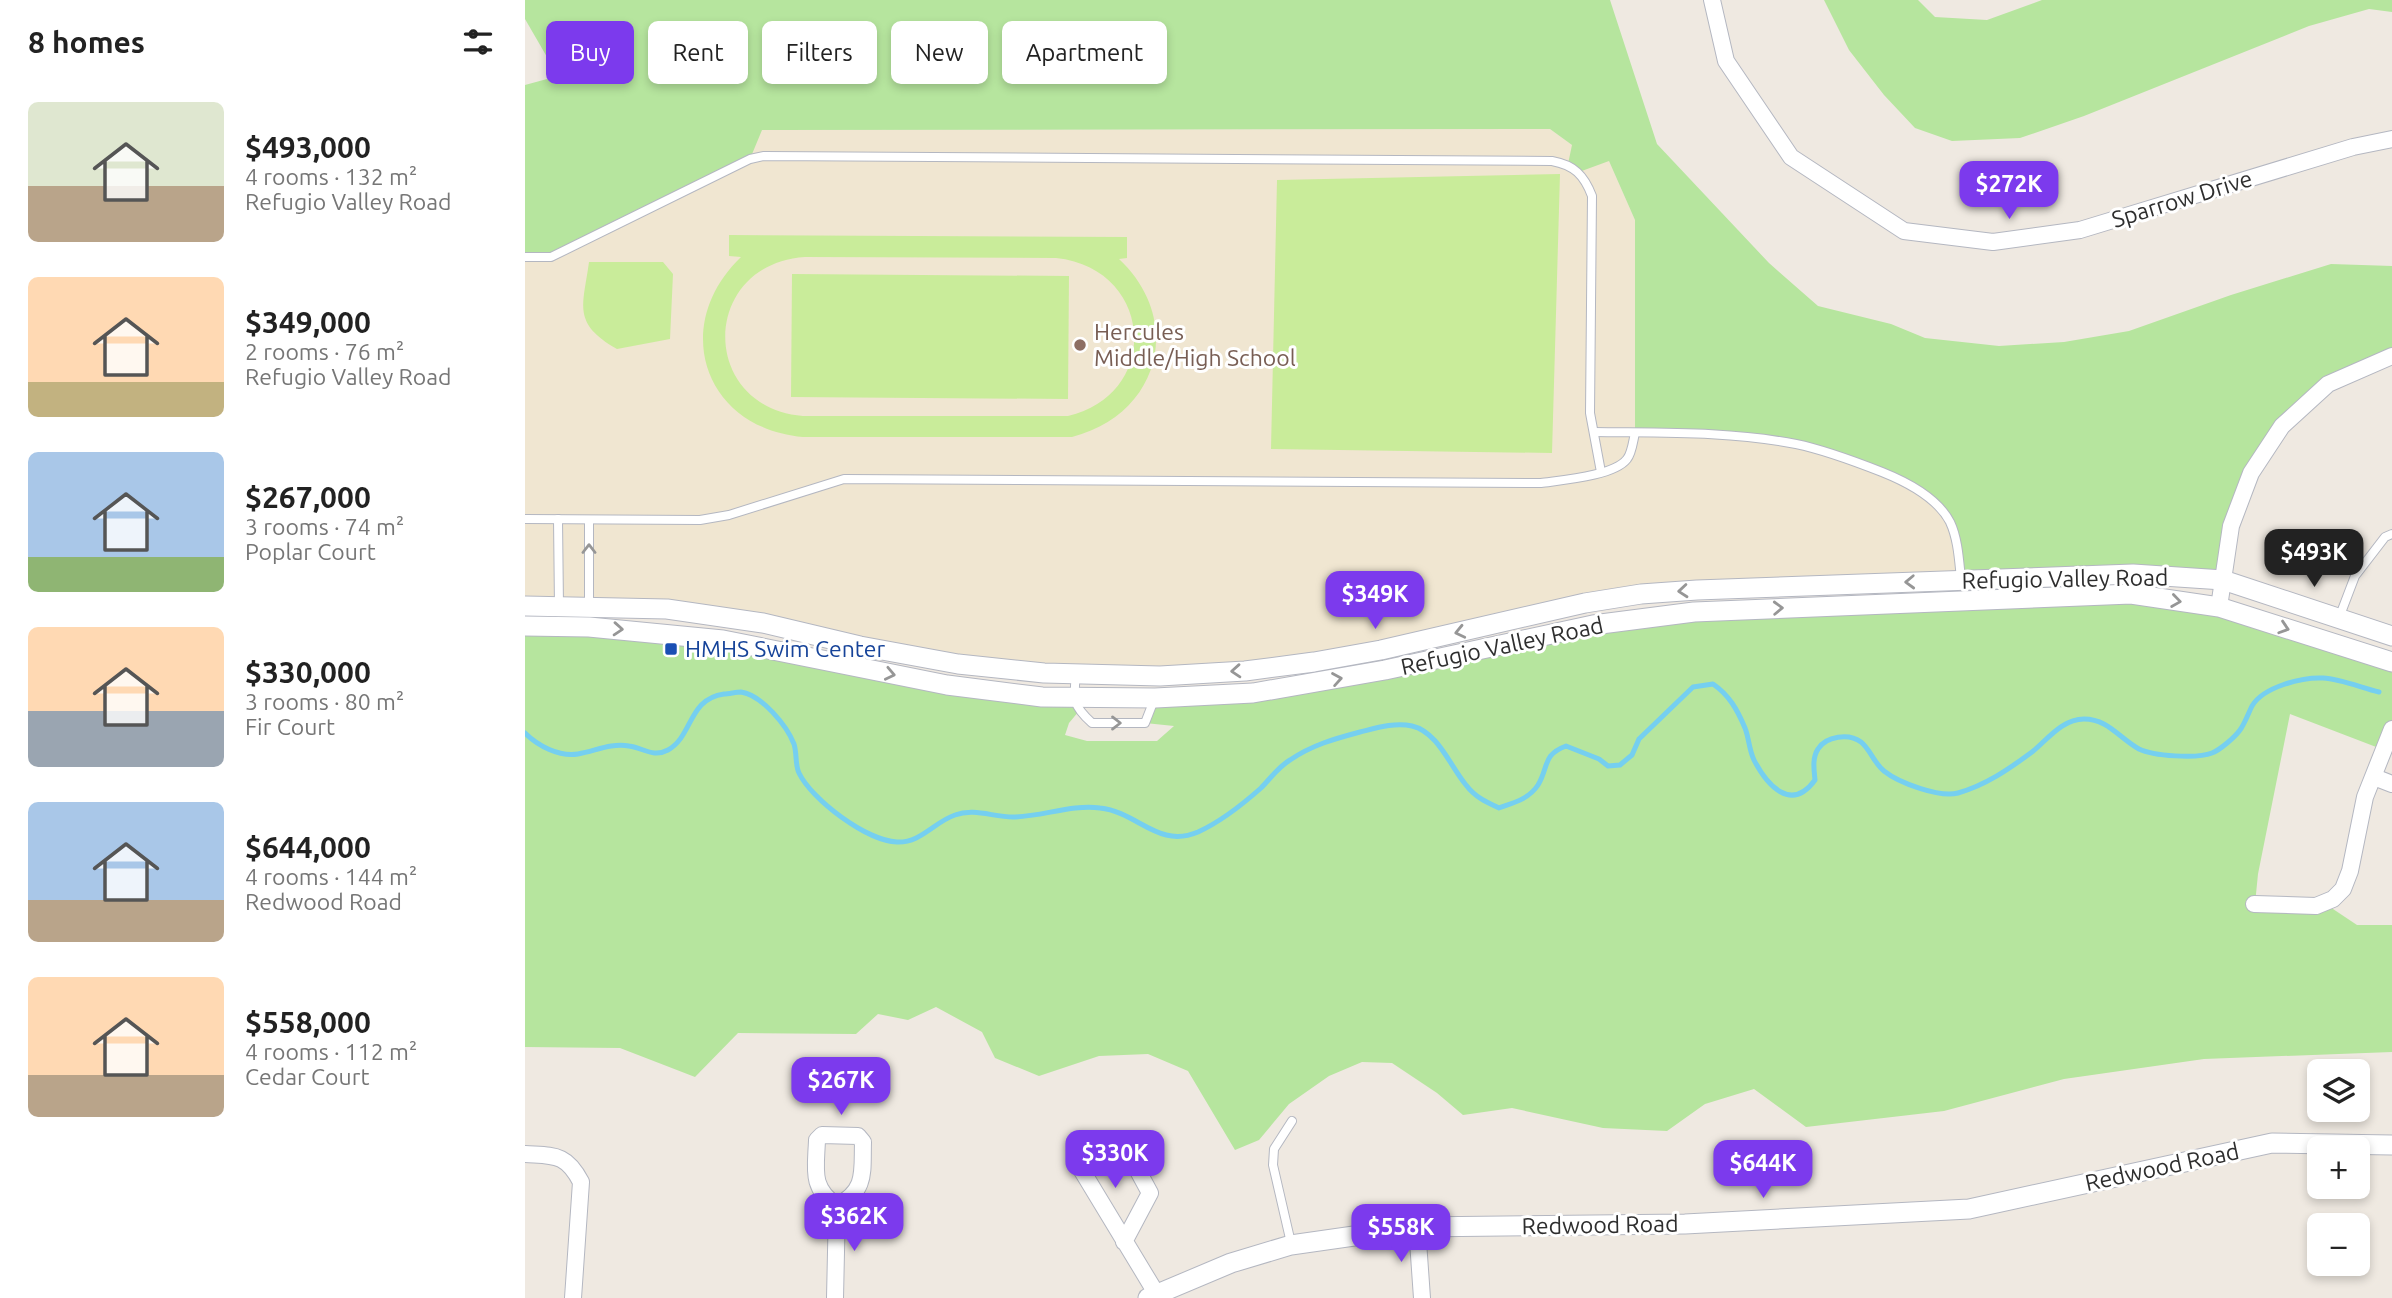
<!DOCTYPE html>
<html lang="en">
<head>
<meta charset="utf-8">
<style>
	body { margin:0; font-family:Ubuntu,sans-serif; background:#f2f2f2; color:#222; height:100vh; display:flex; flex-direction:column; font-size:26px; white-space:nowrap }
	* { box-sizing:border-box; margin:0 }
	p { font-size:23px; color:#767676 }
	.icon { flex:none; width:38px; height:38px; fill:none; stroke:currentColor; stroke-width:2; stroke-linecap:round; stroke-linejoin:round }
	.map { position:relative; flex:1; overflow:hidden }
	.sheet { display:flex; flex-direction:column; background:#fff; width:525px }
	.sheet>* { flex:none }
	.banner { position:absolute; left:21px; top:21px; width:665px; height:63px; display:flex; gap:14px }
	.controls { position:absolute; left:1782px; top:1059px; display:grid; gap:14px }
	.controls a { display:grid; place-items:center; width:63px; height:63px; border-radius:10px; background:#fff; box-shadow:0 4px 10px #0003; font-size:35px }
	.price { position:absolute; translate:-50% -60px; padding:0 16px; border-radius:14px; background:#7c3aed; color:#fff; font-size:23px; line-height:46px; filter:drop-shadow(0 2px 4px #0008) }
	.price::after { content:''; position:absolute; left:50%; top:42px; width:21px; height:16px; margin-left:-10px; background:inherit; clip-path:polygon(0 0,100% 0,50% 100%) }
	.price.on { background:#222; color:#fff }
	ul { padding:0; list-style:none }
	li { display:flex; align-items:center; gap:21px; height:175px; padding:0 28px }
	li span { display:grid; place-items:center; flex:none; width:196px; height:140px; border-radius:10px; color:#555 }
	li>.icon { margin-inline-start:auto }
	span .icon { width:84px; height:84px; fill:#fffc; stroke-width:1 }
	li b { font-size:30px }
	h2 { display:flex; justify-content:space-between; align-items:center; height:84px; padding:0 28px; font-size:30px }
	.tag { padding:0 24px; border-radius:10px; background:#fff; box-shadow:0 4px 10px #0003; font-size:24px; line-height:63px }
	.tag.on { background:#7c3aed; color:#fff }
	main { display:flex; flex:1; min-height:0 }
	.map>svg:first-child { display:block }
	.education { fill:#f0e6d1 }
	.green { fill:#b6e59e }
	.pitch { fill:#c9ec9a; fill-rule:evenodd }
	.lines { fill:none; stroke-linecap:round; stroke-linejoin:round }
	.stream { stroke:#75cff0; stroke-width:5 }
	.service-casing { stroke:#b4b7c1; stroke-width:10 }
	.minor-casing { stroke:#b4b7c1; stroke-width:18 }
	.tertiary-casing { stroke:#b4b7c1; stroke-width:21 }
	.service { stroke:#fff; stroke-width:8 }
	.minor { stroke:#fff; stroke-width:16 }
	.tertiary { stroke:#fff; stroke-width:19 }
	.oneway { stroke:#969696 }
	.education-dot { fill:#8d6e63; stroke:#fff; stroke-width:2.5 }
	.transit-dot { fill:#1a4fb4; stroke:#fff; stroke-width:2.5 }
	.labels { text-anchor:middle; stroke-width:6; stroke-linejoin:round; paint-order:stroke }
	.street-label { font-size:23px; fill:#2e2e2e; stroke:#fff }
	.education-label { font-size:23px; fill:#785e54; stroke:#fff; text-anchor:start }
	.transit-label { font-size:23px; fill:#164399; stroke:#fff; text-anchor:start }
</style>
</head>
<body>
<main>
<section class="sheet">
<h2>8 homes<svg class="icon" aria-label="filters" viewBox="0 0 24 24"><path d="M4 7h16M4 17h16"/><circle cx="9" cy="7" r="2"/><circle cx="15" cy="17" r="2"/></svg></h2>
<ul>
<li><span style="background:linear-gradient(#dfe7d0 60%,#b9a48a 0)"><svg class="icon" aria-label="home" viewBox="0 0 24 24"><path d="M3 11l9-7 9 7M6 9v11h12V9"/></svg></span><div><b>$493,000</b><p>4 rooms · 132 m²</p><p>Refugio Valley Road</p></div></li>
<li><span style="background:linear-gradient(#ffd9b3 75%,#c2b280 0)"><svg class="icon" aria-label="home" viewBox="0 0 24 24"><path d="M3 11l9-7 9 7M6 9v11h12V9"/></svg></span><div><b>$349,000</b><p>2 rooms · 76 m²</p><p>Refugio Valley Road</p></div></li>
<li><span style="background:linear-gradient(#a9c7e8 75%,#8fb573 0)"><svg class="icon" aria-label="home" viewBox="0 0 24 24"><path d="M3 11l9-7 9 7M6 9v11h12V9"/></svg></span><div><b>$267,000</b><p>3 rooms · 74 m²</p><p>Poplar Court</p></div></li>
<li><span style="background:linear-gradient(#ffd9b3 60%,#9aa5b1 0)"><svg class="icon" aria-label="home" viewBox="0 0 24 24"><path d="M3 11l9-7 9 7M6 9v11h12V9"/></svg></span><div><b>$330,000</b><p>3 rooms · 80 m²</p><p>Fir Court</p></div></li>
<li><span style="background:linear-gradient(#a9c7e8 70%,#b9a48a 0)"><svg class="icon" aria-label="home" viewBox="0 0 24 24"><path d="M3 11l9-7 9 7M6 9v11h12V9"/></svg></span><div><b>$644,000</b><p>4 rooms · 144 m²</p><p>Redwood Road</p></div></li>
<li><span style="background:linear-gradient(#ffd9b3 70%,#b9a48a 0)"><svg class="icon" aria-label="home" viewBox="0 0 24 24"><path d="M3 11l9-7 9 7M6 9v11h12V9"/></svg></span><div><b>$558,000</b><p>4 rooms · 112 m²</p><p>Cedar Court</p></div></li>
</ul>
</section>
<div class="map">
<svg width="1867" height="1298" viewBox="0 0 1867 1298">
	<rect width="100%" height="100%" fill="#efe9e1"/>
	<path class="education" d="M1025 129 1047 145 1084 161 1110 220V433L1225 437 1308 454 1398 494 1425 522 1436 580 1172 590 856 650 551 675 238 623 0 606V257L224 159 236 130Z"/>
	<g class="green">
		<path d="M0 0H1085L1132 144 1244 263 1293 306 1366 324 1400 338 1474 346 1539 342 1604 331 1706 295 1806 264 1867 266V356L1803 384 1726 473 1698 580H1436L1425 522 1398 494 1308 454 1224 437 1110 433V220L1084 161 1054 172 1043 164 1047 145 1025 129 237 130 225 159 26 257H0V85L33 76 0 19Z"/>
		<path d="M1299 0H1393L1410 17 1462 20 1517 0H1867V12L1844 9 1784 26 1559 116 1495 138 1427 141 1390 128 1359 95 1324 50Z"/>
		<path d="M1606 594 1694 607 1867 662V729L1859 750 1765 714 1733 874 1730 904 1799 903 1832 925H1867V1052L1679 1059 1539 1079 1419 1111 1281 1127 1229 1089 1180 1104 1142 1131 1078 1128 987 1108 938 1115 912 1093 867 1063 837 1062 804 1076 764 1104 734 1140 710 1150 663 1071 623 1054 574 1056 514 1076 470 1058 457 1032 411 1007 383 1020 353 1014 331 1034 213 1033 170 1077 95 1048 0 1047V626H34L549 697 554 711 544 723 540 735 562 741H632L649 726 620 723 630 698 728 693 1068 625Z"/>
	</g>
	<g class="pitch">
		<path d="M1035 174 1027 453 746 449 752 180Z"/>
		<path d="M204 235 602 237V258L594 259C660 321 634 415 547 437H278C178 428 145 325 216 257L204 256ZM280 257 531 258C628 268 638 393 543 416H278C173 407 175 264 280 257Z"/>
		<path d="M64 262H138L148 274 145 339 92 349C47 323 58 306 64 262Z"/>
		<path d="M267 274 544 276 543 399 266 397Z"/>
	</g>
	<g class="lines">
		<path class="stream" d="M0 733C13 746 34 757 53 754 71 751 85 743 104 746 119 748 128 758 143 750 168 736 163 699 199 694 204 694 211 692 216 692 237 695 262 726 269 744 272 753 270 765 274 773 287 800 342 841 372 842 396 843 409 822 430 815 449 808 468 817 488 817 516 817 547 804 575 808 613 812 633 849 673 832 695 822 718 804 736 788 745 779 753 767 765 760 787 745 809 739 835 732 851 728 870 722 887 726 913 732 925 766 941 785 950 797 961 802 974 808 988 803 1004 799 1013 785 1024 767 1017 755 1041 746L1074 759 1083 766 1095 765 1107 755 1114 739 1168 687 1188 684C1204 695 1212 709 1220 728 1224 738 1224 750 1229 760 1242 785 1266 813 1290 780 1289 770 1287 758 1293 749 1301 736 1324 733 1336 742 1345 749 1349 763 1359 771 1374 783 1415 798 1433 793 1461 785 1484 769 1507 752 1522 740 1537 719 1559 719 1583 719 1594 738 1614 749 1628 756 1672 759 1687 753 1695 750 1710 737 1715 730 1720 723 1723 714 1727 706 1738 687 1777 677 1798 678 1816 679 1837 688 1854 692"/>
		<g class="service-casing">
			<g id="service">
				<path d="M0 257H26L225 159 239 156 1027 161C1049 165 1059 175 1067 196L1065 413 1076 472"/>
				<path d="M1069 432C1136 433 1204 431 1271 444 1300 450 1329 461 1357 472 1382 482 1412 497 1425 522 1433 539 1434 560 1436 579"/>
				<path d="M0 519 175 520 204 515 319 479 1016 483C1037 480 1089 476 1102 459 1107 453 1108 441 1110 433"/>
				<path d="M33 519 34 607"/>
				<path d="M64 520V606"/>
				<path d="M1814 618 1830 576 1860 537 1867 534"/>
				<path d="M551 675C548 700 548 706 567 723H620L629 700"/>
				<path d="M766 1243 748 1165 749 1149 767 1121"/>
			</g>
		</g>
		<g class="minor-casing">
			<g id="minor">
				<path d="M1187 0 1201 61 1266 157 1379 231 1468 242 1555 230 1828 147 1867 139"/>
				<path d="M1694 607 1706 526 1726 473 1757 426 1803 384 1867 356"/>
				<path d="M1849 777 1867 784"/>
				<path d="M1729 904 1791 906 1808 899 1818 889 1825 871 1840 797 1867 729"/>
				<path d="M297 1135 333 1136 338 1142C337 1172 342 1190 312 1206 285 1188 291 1169 292 1140Z"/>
				<path d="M0 1154C29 1156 41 1153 56 1182L48 1298"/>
				<path d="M892 1227 897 1298"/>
				<path d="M599 1242 625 1193 599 1145 556 1169 631 1293"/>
				<path d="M310 1298 312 1206"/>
			</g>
		</g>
		<g class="tertiary-casing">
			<g id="tertiary">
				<path d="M0 606 142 609 238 623 335 646 433 664 519 673 635 676 720 671 789 662 856 650 1060 603 1116 594 1172 590 1608 574 1698 580 1867 636"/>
				<path d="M0 626 64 627 198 640 422 685 517 697 630 698 728 693 860 670 1068 625 1169 612 1606 594 1694 607 1867 662"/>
				<path d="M623 1298 706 1263 766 1245 892 1227 1160 1224 1444 1209 1747 1143 1867 1145"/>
			</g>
		</g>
		<use href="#service" class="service"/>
		<use href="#minor" class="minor"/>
		<use href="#tertiary" class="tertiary"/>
	</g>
	<defs><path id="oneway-chevron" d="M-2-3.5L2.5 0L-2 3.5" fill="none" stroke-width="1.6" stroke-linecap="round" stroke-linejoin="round" transform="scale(1.75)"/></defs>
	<g class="oneway">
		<use href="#oneway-chevron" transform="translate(64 549) rotate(-90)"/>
		<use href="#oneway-chevron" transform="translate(1385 582) rotate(178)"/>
		<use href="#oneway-chevron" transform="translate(1158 591) rotate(175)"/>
		<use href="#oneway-chevron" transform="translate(1651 601) rotate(8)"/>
		<use href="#oneway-chevron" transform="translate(1253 608) rotate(-2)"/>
		<use href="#oneway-chevron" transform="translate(1759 628) rotate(18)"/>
		<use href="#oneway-chevron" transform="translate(93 629) rotate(4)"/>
		<use href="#oneway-chevron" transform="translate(935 632) rotate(167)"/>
		<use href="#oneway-chevron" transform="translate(711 671) rotate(176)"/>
		<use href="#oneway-chevron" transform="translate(365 674) rotate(12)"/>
		<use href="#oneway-chevron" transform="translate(812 679) rotate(-10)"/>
		<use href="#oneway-chevron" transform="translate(591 723)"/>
	</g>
	<circle class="education-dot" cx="555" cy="345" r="7"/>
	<rect class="transit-dot" x="139" y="642" width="14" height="14" rx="3.5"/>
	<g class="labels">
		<g class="street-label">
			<text transform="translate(1657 199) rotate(-17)" y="8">Sparrow Drive</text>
			<text transform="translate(1540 579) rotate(-1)" y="8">Refugio Valley Road</text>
			<text transform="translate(977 646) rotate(-12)" y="8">Refugio Valley Road</text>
			<text transform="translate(1637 1167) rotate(-12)" y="8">Redwood Road</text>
			<text transform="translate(1075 1225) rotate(-1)" y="8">Redwood Road</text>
		</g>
		<g class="education-label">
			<text x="569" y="340">Hercules<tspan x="569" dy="26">Middle/High School</tspan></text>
		</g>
		<g class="transit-label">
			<text x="160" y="657">HMHS Swim Center</text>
		</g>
	</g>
</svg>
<div class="controls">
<a><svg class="icon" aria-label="layers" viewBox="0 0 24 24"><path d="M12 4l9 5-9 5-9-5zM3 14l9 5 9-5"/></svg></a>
<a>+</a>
<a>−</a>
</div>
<b class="price" style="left:1484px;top:221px">$272K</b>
<b class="price on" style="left:1789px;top:589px">$493K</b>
<b class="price" style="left:850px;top:631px">$349K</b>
<b class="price" style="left:316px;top:1117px">$267K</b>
<b class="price" style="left:590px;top:1190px">$330K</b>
<b class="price" style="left:1238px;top:1200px">$644K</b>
<b class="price" style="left:329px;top:1253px">$362K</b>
<b class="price" style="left:876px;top:1264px">$558K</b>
<div class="banner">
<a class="tag on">Buy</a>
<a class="tag">Rent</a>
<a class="tag">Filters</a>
<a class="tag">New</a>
<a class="tag">Apartment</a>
</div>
</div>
</main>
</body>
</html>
